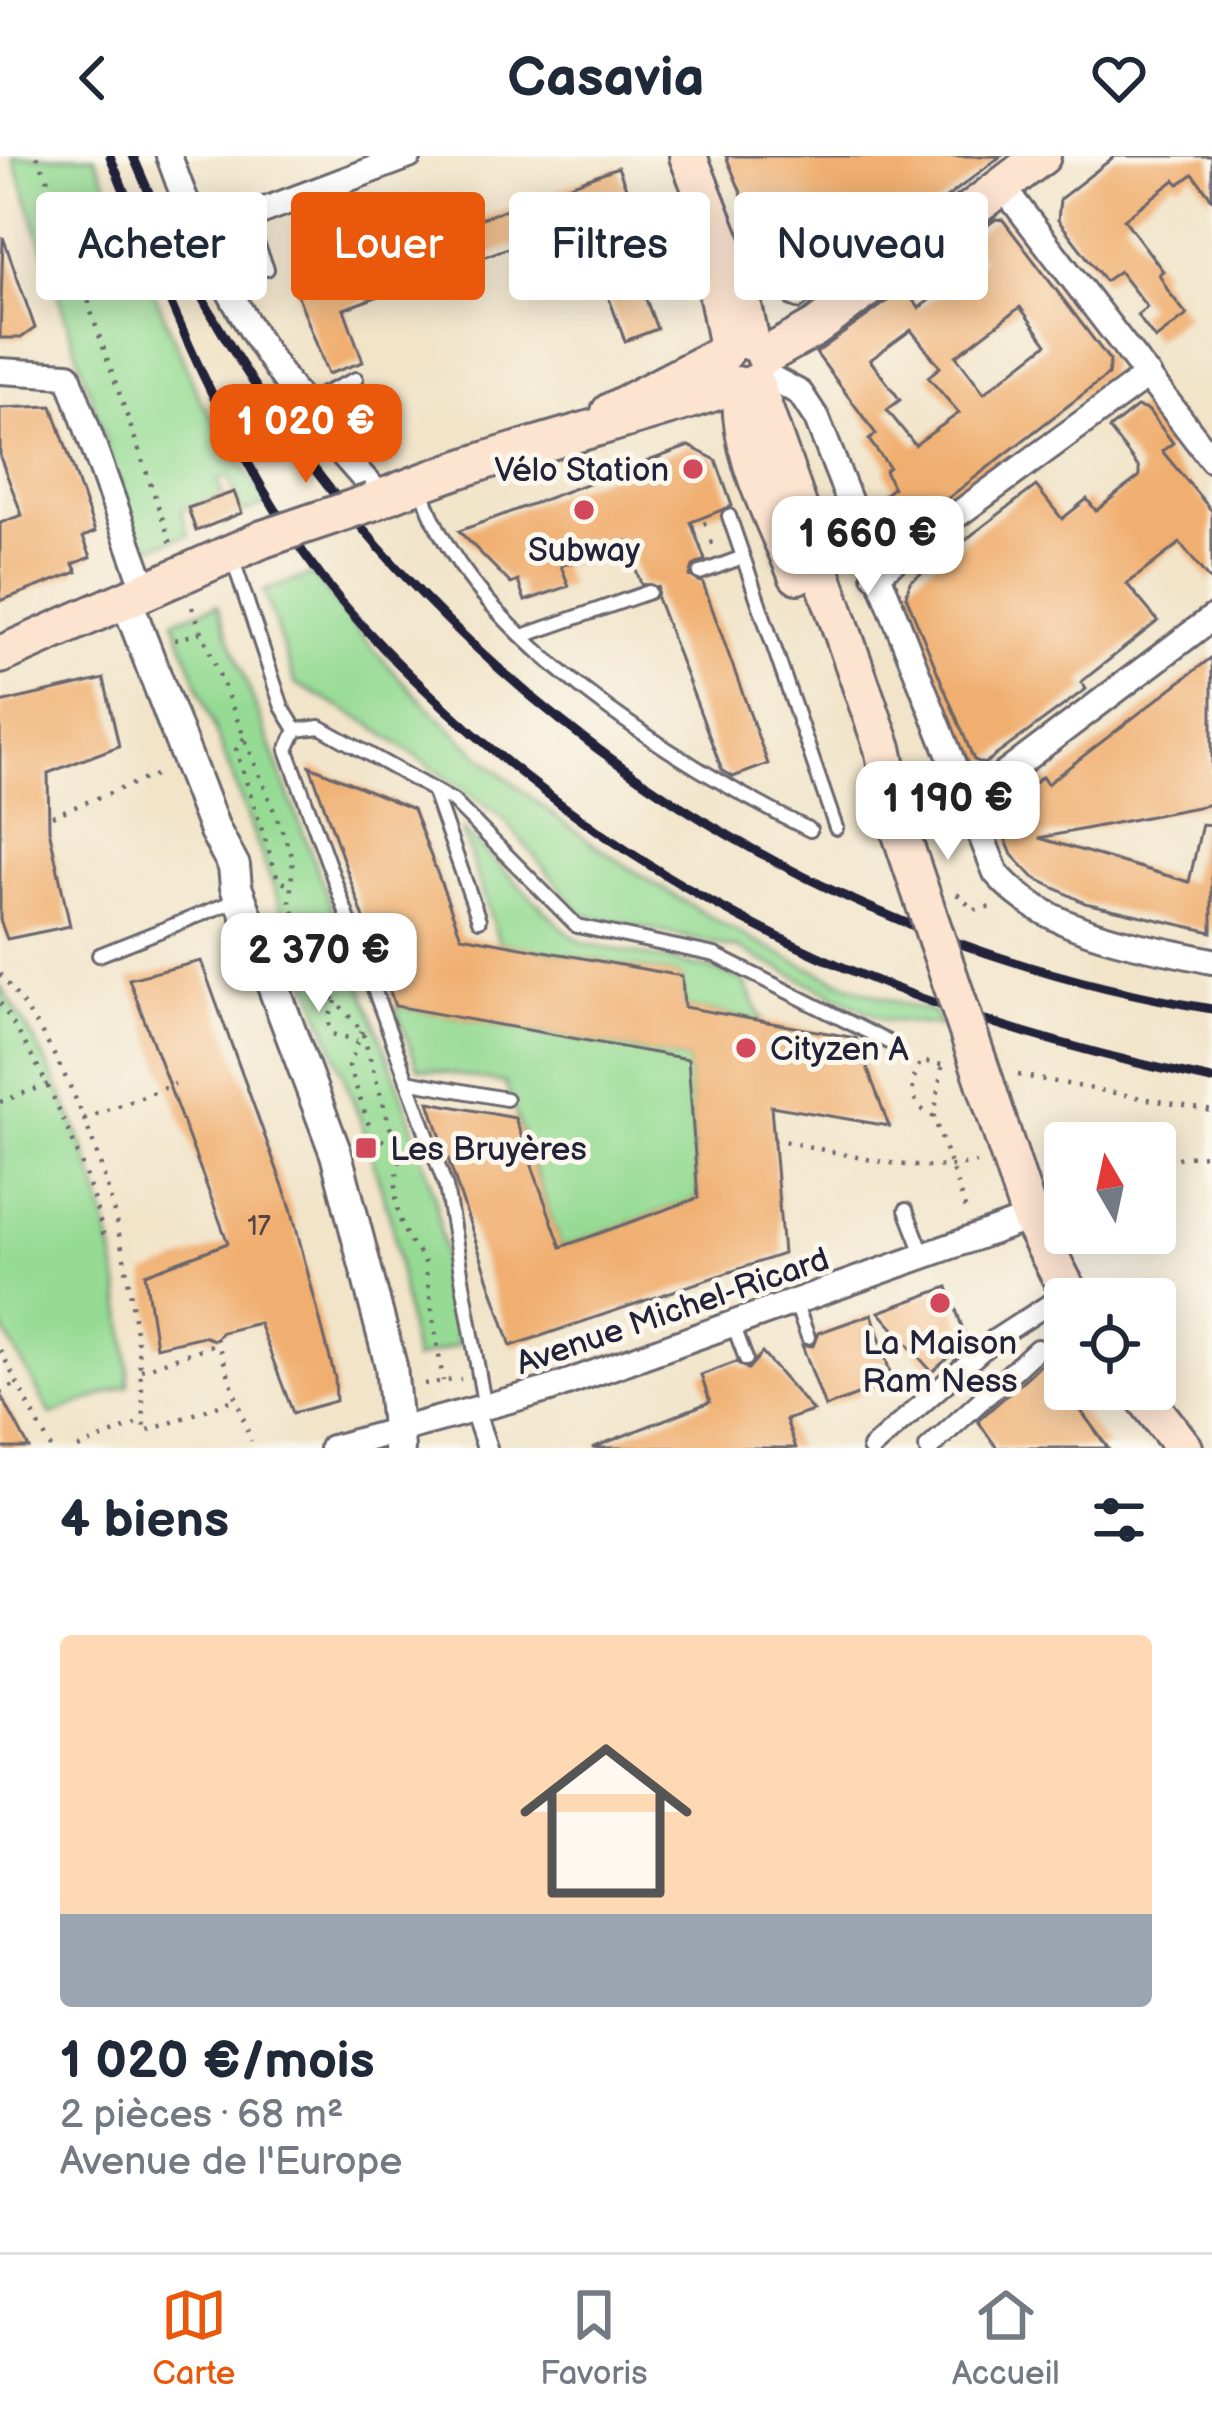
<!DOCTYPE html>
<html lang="fr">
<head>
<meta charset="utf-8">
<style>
	body { margin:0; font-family:"Balsamiq Sans",sans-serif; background:#f2f2f3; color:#1f2937; height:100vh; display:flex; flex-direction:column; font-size:45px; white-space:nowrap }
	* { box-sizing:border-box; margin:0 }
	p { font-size:39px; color:#747a83 }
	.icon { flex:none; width:66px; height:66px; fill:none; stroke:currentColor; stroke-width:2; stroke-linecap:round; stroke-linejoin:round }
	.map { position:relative; height:1292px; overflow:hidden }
	.details { display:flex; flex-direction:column; background:#fff; flex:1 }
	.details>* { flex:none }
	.hud { position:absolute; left:36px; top:36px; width:1140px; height:108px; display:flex; gap:24px }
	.needle { width:78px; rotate:351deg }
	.tools { position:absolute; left:1044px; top:966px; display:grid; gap:24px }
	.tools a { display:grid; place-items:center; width:132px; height:132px; border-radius:12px; background:#fff; box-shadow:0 6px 30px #0003; font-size:60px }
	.price { position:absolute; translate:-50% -102px; padding:0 27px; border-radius:24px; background:#fff; color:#222; font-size:39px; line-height:78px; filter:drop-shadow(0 3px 6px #0008) }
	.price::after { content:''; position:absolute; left:50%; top:72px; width:36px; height:27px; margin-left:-18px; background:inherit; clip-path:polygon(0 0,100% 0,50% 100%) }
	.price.selected { background:#ea580c; color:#fff }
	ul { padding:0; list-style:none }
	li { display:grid; align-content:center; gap:24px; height:636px; padding:0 60px }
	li+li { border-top:3px solid #e0e1e3 }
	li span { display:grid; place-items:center; height:372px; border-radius:12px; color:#555 }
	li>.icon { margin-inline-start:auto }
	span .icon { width:216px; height:216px; fill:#fffc; stroke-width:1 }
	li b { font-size:51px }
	h2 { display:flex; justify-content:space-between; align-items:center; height:144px; padding:0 60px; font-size:51px }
	.pill { padding:0 42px; border-radius:12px; background:#fff; box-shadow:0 6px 30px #0003; font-size:42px; line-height:108px }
	.pill.selected { background:#ea580c; color:#fff }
	header { display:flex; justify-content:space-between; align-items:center; height:156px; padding:0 60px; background:#fff; font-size:54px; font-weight:800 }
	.menu { display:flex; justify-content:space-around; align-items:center; height:168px; border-top:3px solid #e0e1e3; background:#fff; font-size:33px; color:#747a83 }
	.menu a { display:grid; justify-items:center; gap:6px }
	.menu .selected { color:#ea580c }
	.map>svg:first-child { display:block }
	.green { fill:#96db94; stroke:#5c7e68; stroke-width:3 }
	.building { fill:#f0af70; fill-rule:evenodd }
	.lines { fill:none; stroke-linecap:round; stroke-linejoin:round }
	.service-casing { stroke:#6a666d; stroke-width:18 }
	.pedestrian-casing { stroke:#6a666d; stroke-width:24 }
	.minor-casing { stroke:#6a666d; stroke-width:30 }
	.tertiary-casing { stroke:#6a666d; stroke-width:36 }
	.secondary-casing { stroke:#6a666d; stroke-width:42 }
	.path { stroke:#6a666d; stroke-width:4.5; stroke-dasharray:3 9; stroke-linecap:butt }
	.service { stroke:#fff; stroke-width:12 }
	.pedestrian { stroke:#fff; stroke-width:18 }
	.minor { stroke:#fff; stroke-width:24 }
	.tertiary { stroke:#fff; stroke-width:30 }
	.secondary { stroke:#fde4d1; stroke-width:36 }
	.rail { stroke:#22223b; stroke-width:9 }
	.secondary-bridge-casing { stroke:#6a666d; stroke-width:42; stroke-linecap:butt }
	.secondary-bridge { stroke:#fde4d1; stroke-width:36 }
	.poi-dot { fill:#d1495b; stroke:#fbf7ec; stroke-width:4.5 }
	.labels { text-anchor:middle; stroke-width:10; stroke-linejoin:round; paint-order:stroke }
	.number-label { font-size:27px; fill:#564548 }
	.poi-label { font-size:33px; fill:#22223b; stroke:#fbf7ec }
	.street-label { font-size:33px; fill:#22223b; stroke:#fbf7ec }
</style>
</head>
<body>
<header><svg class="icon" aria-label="back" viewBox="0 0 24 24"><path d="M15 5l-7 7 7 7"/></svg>Casavia<svg class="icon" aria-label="heart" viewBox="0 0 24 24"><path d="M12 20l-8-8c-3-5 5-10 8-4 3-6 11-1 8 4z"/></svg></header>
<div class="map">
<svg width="1212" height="1292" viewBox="0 0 1212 1292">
	<rect width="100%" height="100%" fill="#fbf7ec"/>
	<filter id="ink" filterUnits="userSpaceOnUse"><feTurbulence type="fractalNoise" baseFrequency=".00833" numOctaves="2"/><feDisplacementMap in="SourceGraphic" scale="24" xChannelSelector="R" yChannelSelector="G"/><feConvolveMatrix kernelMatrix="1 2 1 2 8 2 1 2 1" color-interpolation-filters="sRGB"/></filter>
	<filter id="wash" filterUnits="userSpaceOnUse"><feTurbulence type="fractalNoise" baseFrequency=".004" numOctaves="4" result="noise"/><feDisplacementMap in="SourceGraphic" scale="48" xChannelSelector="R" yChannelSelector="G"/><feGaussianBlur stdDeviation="2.7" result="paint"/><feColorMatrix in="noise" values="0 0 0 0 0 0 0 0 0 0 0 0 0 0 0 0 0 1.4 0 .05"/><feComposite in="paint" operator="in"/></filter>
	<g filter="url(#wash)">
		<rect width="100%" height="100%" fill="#f1e4c9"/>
		<g class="green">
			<path d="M13 0H95L201 245 267 348 242 357 228 320 218 324 223 340 181 354 189 379 154 390 139 388Z"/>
			<path d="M313 418C420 563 552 671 709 760 780 800 855 837 934 856L940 870 885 864 739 793 582 758 503 662 367 566 295 527 264 435Z"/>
			<path d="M217 449 407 951 435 1042 458 1189 414 1204 392 1068 362 969 174 464Z"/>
			<path d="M462 673 569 778 584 787 711 813 744 825 763 865 684 851 681 820 499 787Z"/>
			<path d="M0 830C84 951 122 1083 129 1229L51 1259 0 1167Z"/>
			<path d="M395 850 688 903 698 1042 561 1091 505 927 418 912Z"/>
		</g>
		<g id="blocks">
			<g class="building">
				<path d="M726 0H1001L800 154 787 149Z"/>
				<path d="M1115 0H1212V43L1193 18 1179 28 1175 24 1124 63 1163 115 1159 118 1168 135 1187 159 1155 183 1137 159 1147 151 1119 115 1105 125 1058 64 1060 43Z"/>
				<path d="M618 11 631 45 612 52 657 173 625 185 580 65 344 153 363 206 328 218 292 124 327 110 331 119Z"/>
				<path d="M996 63 1003 64 1110 205 1108 219 895 383 882 381 869 351 893 332 885 315 889 311 869 284 876 278 816 197 904 133 919 152 983 103 968 84ZM1020 151 1047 188 984 237 956 200ZM911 174 940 211 928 221 959 257 915 289 887 254 900 244 870 204Z"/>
				<path d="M3 81 35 172 21 182H0Z"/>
				<path d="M52 250 95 376 83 381 91 401 73 408 77 416 0 445V367L22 359 0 301V252Z"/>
				<path d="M1137 251 1148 254 1173 287 1162 295 1212 355V427L1180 387 1127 428 1158 465 1081 526 1086 533 984 608 974 604 906 440 910 426 1036 330 1062 363 1087 343 1096 355 1119 336 1139 321V312L1109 273Z"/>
				<path d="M689 290 716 304 732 350 691 366 705 404 693 410 690 420 703 427 768 608 733 621 722 614 657 442 658 431 641 428 626 385 561 410 569 430 525 445 518 425 511 428 459 375Z"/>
				<path d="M234 336 242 357 196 375 188 352Z"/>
				<path d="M1212 501V648L1039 682 1189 726 1202 668 1212 669V776L1085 747 1033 721 1012 699 998 664 1002 653 1042 621 1047 628Z"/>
				<path d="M104 523 119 590 48 617 49 673 70 770 7 783 0 764V547Z"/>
				<path d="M310 610 413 653 461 780 682 820 684 851 856 882 889 970 771 950 783 1098 511 1190 429 946 515 962 561 1091 698 1042 688 903 395 850Z"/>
				<path d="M201 805 291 1052 335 1222 336 1245 293 1257 259 1167 222 1176 214 1184 203 1180 156 1191 145 1118 228 1087 129 823Z"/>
				<path d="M948 1131 967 1185 932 1216 879 1156Z"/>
				<path d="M872 1158 893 1226 825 1251 802 1189 813 1190 818 1177Z"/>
				<path d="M762 1197 813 1255 786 1264 796 1292H592L710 1246 701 1219 736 1206 748 1213Z"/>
				<path d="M1046 1204 1065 1233 1108 1292H997L978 1265Z"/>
				<path d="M0 1237 29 1292H0Z"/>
			</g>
		</g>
	</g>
	<g filter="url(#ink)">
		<use href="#blocks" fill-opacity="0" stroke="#6a666d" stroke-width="3"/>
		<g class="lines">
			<g class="service-casing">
				<g id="service">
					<path d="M247 62 267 113"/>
					<path d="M303 247 356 223"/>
					<path d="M421 329C460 474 681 611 810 674"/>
					<path d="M729 360 836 672"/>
					<path d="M232 401 282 551 296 574"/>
					<path d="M700 417 743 401"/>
					<path d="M523 480 649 436"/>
					<path d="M433 634 479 764"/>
					<path d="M99 799 237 744"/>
					<path d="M407 925 506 943"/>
					<path d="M906 1054 924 1100"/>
					<path d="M795 1146 808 1181"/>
					<path d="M733 1168 746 1203"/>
					<path d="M485 1253 446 1031 287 594 296 574 320 571 453 645 577 770 715 799 894 889"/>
				</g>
			</g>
			<g class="pedestrian-casing">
				<g id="pedestrian">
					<path d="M475 1257 487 1292"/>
					<path d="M872 1292 995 1183 1068 1136"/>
					<path d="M929 1292 1037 1193"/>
				</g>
			</g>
			<g class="minor-casing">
				<g id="minor">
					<path d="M169 0C213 128 288 243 382 342"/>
					<path d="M1002 30 1212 304"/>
					<path d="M196 80 409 0"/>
					<path d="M0 215 68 219 145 433"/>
					<path d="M764 218 800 237 817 263 996 717C1049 779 1137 788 1212 805"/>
					<path d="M875 419 1148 219"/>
					<path d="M965 648 1212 462"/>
					<path d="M332 1292 547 1234 1030 1062"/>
				</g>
			</g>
			<g class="tertiary-casing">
				<path id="tertiary" d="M126 443 215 675 234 710 236 731 336 998 391 1210 399 1292"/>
			</g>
			<g class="secondary-casing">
				<g id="secondary">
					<path d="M688 0 738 127 751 186"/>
					<path d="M707 86 728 191"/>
					<path d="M765 200 815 172 1042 0"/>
					<path d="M755 227 883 592 901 678 928 758"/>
					<path d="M742 230C736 296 773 359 797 419"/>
					<path d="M610 256 724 197"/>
					<path d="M372 346C490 296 616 270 736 229"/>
					<path d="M0 499 263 383"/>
					<path d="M985 926 1030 1062 1072 1143"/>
					<path d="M1138 1233 1184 1292"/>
				</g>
			</g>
			<g class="path">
				<path d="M37 0 88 112 89 150 172 390"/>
				<path d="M692 371 710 366"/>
				<path d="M699 391 717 385"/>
				<path d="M192 451 293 702 290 747 322 829 362 875 400 1005C390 1035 398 1081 424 1102L443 1225"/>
				<path d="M175 484 202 476"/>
				<path d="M244 582 236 594 278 723 291 731"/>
				<path d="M52 660 155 619"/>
				<path d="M957 738 974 754 992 751"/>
				<path d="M0 818C105 947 135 1114 145 1276L236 1243"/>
				<path d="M336 845 328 865 332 878 357 884"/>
				<path d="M0 847C48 921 84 999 105 1085"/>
				<path d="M362 875 349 910 372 978 397 993"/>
				<path d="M942 911 934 961 966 1055"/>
				<path d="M1018 919 1212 955"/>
				<path d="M0 946 49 928"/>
				<path d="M934 961C908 949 909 927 921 905L948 910"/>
				<path d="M84 963 175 928"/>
				<path d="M773 983C837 995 911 1020 976 1007"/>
				<path d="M1155 1011 1183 1000 1212 999"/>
				<path d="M216 1182 251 1285"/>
				<path d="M0 1194 51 1292"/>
				<path d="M141 1214 215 1188"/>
				<path d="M424 1228 461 1223"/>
				<path d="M0 1237 16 1228"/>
				<path d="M78 1292 144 1265"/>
			</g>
			<use href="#service" class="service"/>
			<use href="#pedestrian" class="pedestrian"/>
			<use href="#minor" class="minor"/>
			<use href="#tertiary" class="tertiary"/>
			<use href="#secondary" class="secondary"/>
			<g class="rail">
				<path d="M110 0C166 138 219 275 305 399 352 465 412 523 473 577 693 770 929 864 1212 924"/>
				<path d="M133 0C322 449 729 775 1212 853"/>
			</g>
			<g class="secondary-bridge-casing">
				<g id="secondary-bridge">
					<path d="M263 383 372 346"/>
					<path d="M928 758 985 926"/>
				</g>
			</g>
			<use href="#secondary-bridge" class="secondary-bridge"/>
		</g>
	</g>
	<g class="poi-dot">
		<circle cx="693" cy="313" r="12"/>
		<circle cx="584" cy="354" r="12"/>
		<circle cx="746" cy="892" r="12"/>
		<rect x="354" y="980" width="24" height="24" rx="6"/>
		<circle cx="940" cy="1147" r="12"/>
	</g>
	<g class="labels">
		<g class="number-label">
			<text x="259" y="1079">17</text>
		</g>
		<g class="poi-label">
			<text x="669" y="325" text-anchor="end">Vélo Station</text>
			<text x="584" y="405">Subway</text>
			<text x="770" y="904" text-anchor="start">Cityzen A</text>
			<text x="390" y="1004" text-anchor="start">Les Bruyères</text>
			<text x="940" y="1198">La Maison<tspan x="940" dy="38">Ram Ness</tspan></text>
		</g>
		<g class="street-label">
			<text transform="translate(672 1154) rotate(-19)" y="12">Avenue Michel-Ricard</text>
		</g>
	</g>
</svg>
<div class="tools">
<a><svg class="needle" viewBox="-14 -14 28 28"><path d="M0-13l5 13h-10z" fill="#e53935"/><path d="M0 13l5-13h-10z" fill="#747a83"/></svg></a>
<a><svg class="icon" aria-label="locate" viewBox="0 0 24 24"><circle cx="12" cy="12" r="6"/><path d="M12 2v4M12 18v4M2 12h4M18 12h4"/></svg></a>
</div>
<b class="price selected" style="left:306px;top:330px">1 020 €</b>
<b class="price" style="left:868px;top:442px">1 660 €</b>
<b class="price" style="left:948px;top:707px">1 190 €</b>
<b class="price" style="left:319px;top:859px">2 370 €</b>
<div class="hud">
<a class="pill">Acheter</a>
<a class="pill selected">Louer</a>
<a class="pill">Filtres</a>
<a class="pill">Nouveau</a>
</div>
</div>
<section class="details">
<h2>4 biens<svg class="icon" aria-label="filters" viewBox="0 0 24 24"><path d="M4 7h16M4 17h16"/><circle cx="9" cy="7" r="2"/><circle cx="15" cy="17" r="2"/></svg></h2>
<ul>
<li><span style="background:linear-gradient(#ffd9b3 75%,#9aa5b1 0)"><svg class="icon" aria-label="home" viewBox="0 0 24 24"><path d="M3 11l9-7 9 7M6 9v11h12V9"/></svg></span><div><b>1 020 €/mois</b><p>2 pièces · 68 m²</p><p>Avenue de l'Europe</p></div></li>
</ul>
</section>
<nav class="menu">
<a class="selected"><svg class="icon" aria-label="map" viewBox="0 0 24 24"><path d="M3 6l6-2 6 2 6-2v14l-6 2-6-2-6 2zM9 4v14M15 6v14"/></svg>Carte</a>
<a><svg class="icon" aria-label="saved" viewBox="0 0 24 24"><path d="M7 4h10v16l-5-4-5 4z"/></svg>Favoris</a>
<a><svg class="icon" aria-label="home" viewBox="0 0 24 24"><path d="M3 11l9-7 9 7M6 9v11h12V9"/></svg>Accueil</a>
</nav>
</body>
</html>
